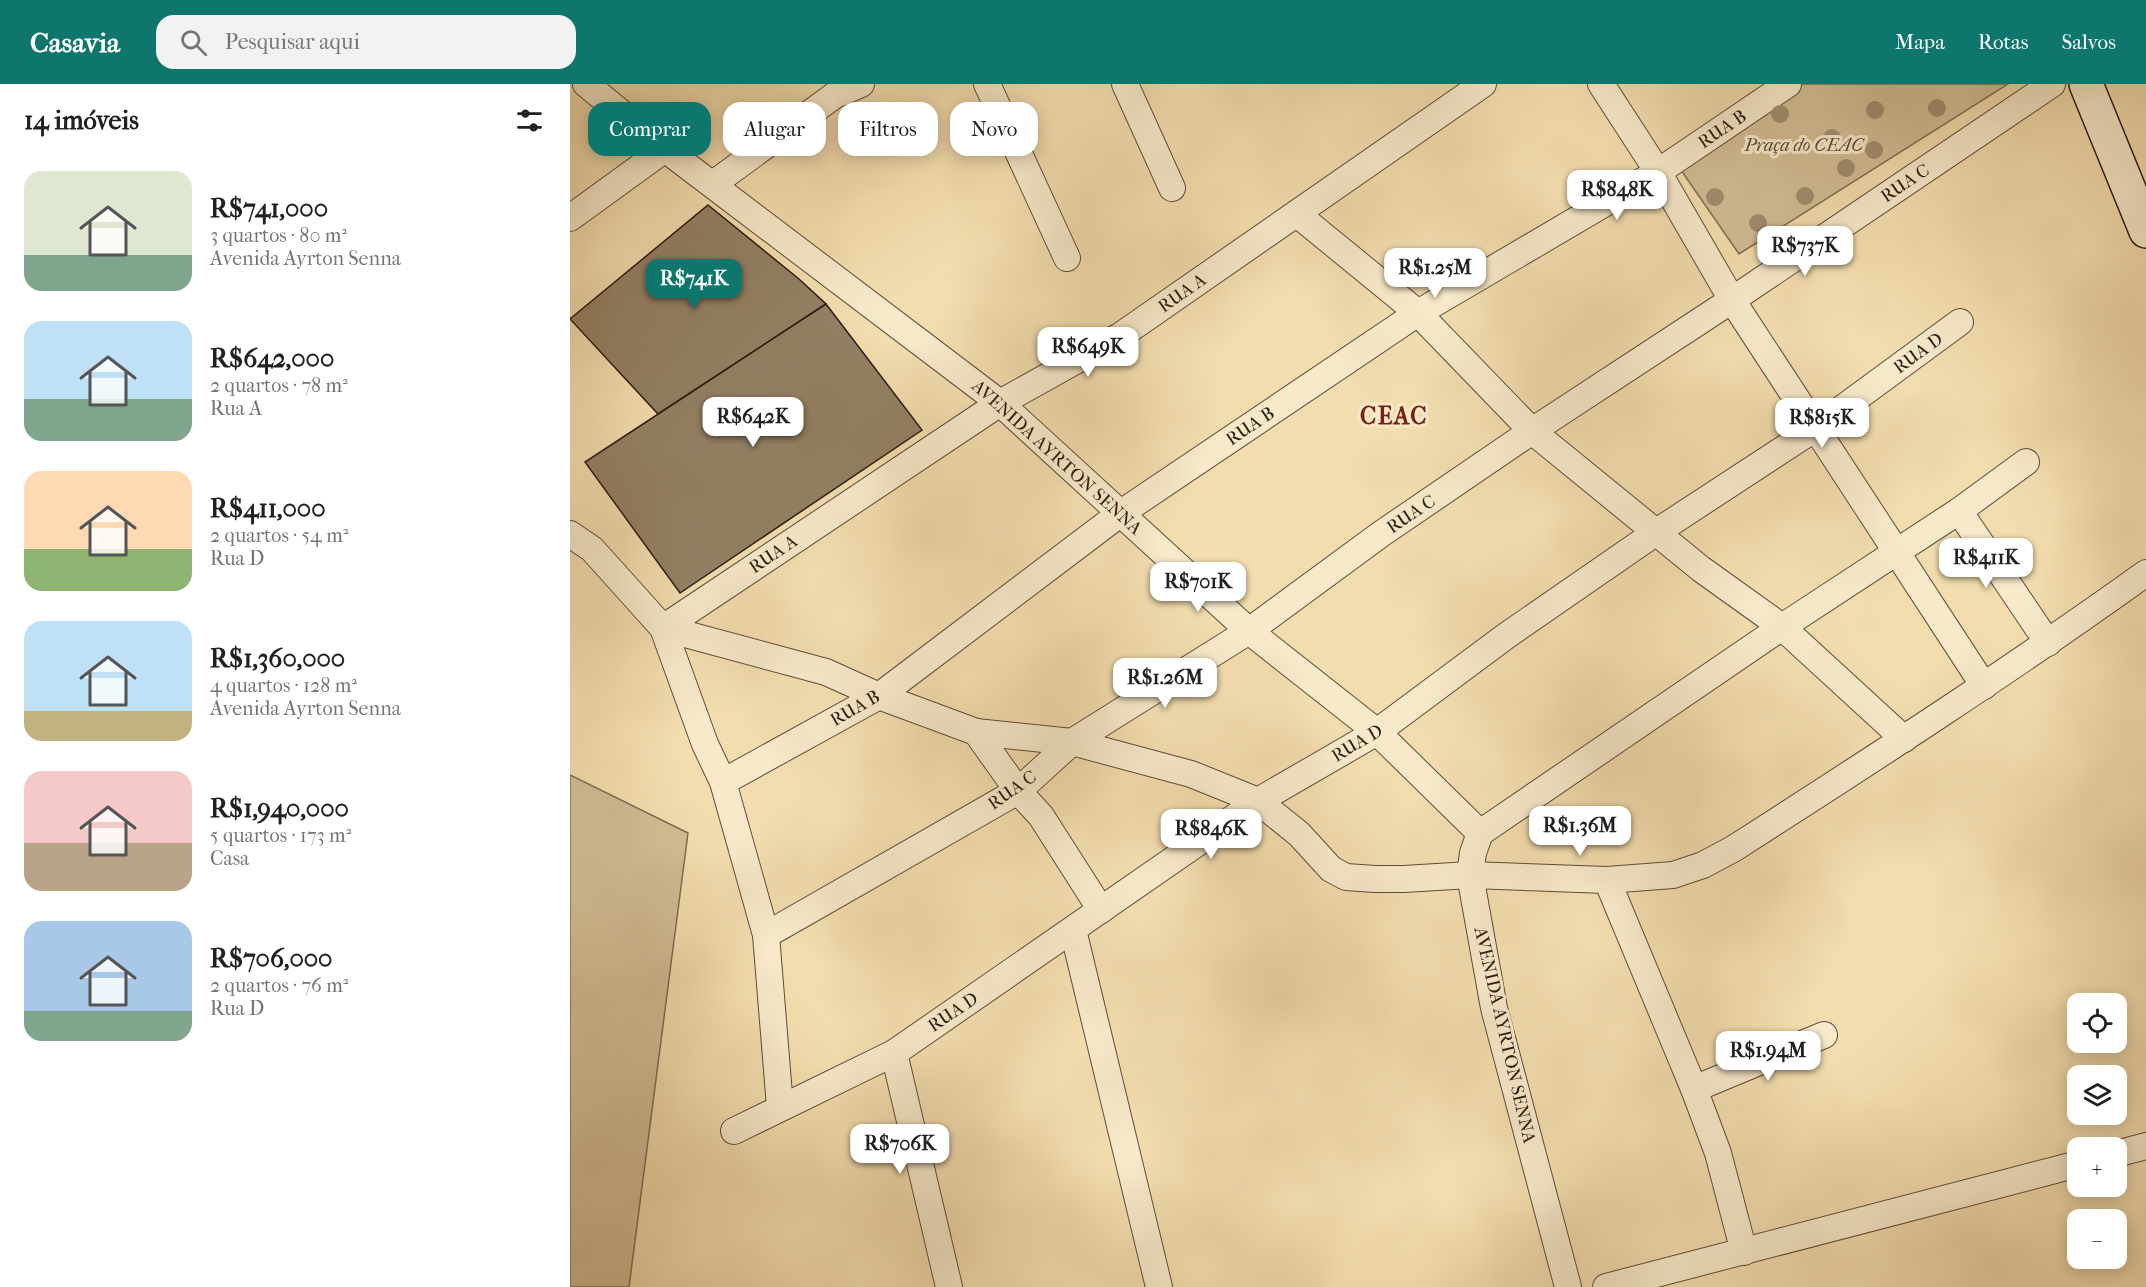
<!DOCTYPE html>
<html lang="pt">
<head>
<meta charset="utf-8">
<style>
	body { margin:0; font-family:"IM FELL French Canon",serif; background:#f2f2f2; color:#202124; height:100vh; display:flex; flex-direction:column; font-size:22px; white-space:nowrap }
	* { box-sizing:border-box; margin:0 }
	p { font-size:20px; color:#757577 }
	.icon { flex:none; width:33px; height:33px; fill:none; stroke:currentColor; stroke-width:2; stroke-linecap:round; stroke-linejoin:round }
	.map { position:relative; flex:1; overflow:hidden }
	.panel { display:flex; flex-direction:column; background:#fff; width:570px }
	.panel>* { flex:none }
	.guide { position:absolute; left:18px; top:18px; width:570px; height:54px; display:flex; gap:12px }
	.controls { position:absolute; left:1497px; top:909px; display:grid; gap:12px }
	.controls a { display:grid; place-items:center; width:60px; height:60px; border-radius:12px; background:#fff; box-shadow:0 3px 15px #0003; font-size:30px }
	.price { position:absolute; translate:-50% -51px; padding:0 14px; border-radius:12px; background:#fff; color:#222; font-size:20px; line-height:39px; filter:drop-shadow(0 2px 3px #0008) }
	.price::after { content:''; position:absolute; left:50%; top:36px; width:18px; height:14px; margin-left:-9px; background:inherit; clip-path:polygon(0 0,100% 0,50% 100%) }
	.price.current { background:#0f766e; color:#fff }
	ul { padding:0; list-style:none }
	li { display:flex; align-items:center; gap:18px; height:150px; padding:0 24px }
	li span { display:grid; place-items:center; flex:none; width:168px; height:120px; border-radius:18px; color:#555 }
	li>.icon { margin-inline-start:auto }
	span .icon { width:72px; height:72px; fill:#fffc; stroke-width:1 }
	li b { font-size:26px }
	h2 { display:flex; justify-content:space-between; align-items:center; height:72px; padding:0 24px; font-size:26px }
	.tag { padding:0 21px; border-radius:18px; background:#fff; box-shadow:0 3px 15px #0003; font-size:21px; line-height:54px }
	.tag.current { background:#0f766e; color:#fff }
	header { display:flex; align-items:center; gap:36px; box-sizing:border-box; height:84px; padding:0 30px; background:#0f766e; color:#fff }
	header strong { font-size:28px }
	nav { display:flex; gap:33px; margin-inline-start:auto; font-size:21px }
	.search { width:420px; height:54px; background:#f2f2f2; display:flex; align-items:center; gap:15px; box-sizing:border-box; padding:0 21px; border-radius:18px; color:#757577; font-size:22px }
	main { display:flex; flex:1; min-height:0 }
	.map>svg:first-child { display:block }
	.green { fill:#d1bc94; stroke:#7e6c54; stroke-width:1.5 }
	.building { fill:#938064; stroke:#2c1b13; stroke-width:1.5 }
	.lines { fill:none; stroke-linecap:round; stroke-linejoin:round }
	.street-casing { stroke:#5e4c3a; stroke-width:28 }
	.secondary-casing { stroke:#2c1b13; stroke-width:36 }
	.street { stroke:#f7e9ca; stroke-width:26 }
	.secondary { stroke:#f7e9ca; stroke-width:33 }
	.tree { fill:#a18d6e }
	.labels { text-anchor:middle; stroke-width:6; stroke-linejoin:round; paint-order:stroke }
	.street-label { font-size:18px; fill:#2c1b13; stroke:#f7e9ca }
	.park-label { font-size:18px; font-style:italic; fill:#5e4b3a; stroke:#f7e9ca }
	.district-label { font-size:24px; font-weight:bold; letter-spacing:1.5px; fill:#7a1f14; stroke:#f7e9ca }
</style>
</head>
<body>
<header>
<strong>Casavia</strong>
<div class="search"><svg class="icon" aria-label="search" viewBox="0 0 24 24"><circle cx="10" cy="10" r="6"/><path d="M15 15l6 6"/></svg>Pesquisar aqui</div>
<nav><a>Mapa</a><a>Rotas</a><a>Salvos</a></nav>
</header>
<main>
<section class="panel">
<h2>14 imóveis<svg class="icon" aria-label="filters" viewBox="0 0 24 24"><path d="M4 7h16M4 17h16"/><circle cx="9" cy="7" r="2"/><circle cx="15" cy="17" r="2"/></svg></h2>
<ul>
<li><span style="background:linear-gradient(#dfe7d0 70%,#7fa58c 0)"><svg class="icon" aria-label="home" viewBox="0 0 24 24"><path d="M3 11l9-7 9 7M6 9v11h12V9"/></svg></span><div><b>R$741,000</b><p>3 quartos · 80 m²</p><p>Avenida Ayrton Senna</p></div></li>
<li><span style="background:linear-gradient(#bfe0f5 65%,#7fa58c 0)"><svg class="icon" aria-label="home" viewBox="0 0 24 24"><path d="M3 11l9-7 9 7M6 9v11h12V9"/></svg></span><div><b>R$642,000</b><p>2 quartos · 78 m²</p><p>Rua A</p></div></li>
<li><span style="background:linear-gradient(#ffd9b3 65%,#8fb573 0)"><svg class="icon" aria-label="home" viewBox="0 0 24 24"><path d="M3 11l9-7 9 7M6 9v11h12V9"/></svg></span><div><b>R$411,000</b><p>2 quartos · 54 m²</p><p>Rua D</p></div></li>
<li><span style="background:linear-gradient(#bfe0f5 75%,#c2b280 0)"><svg class="icon" aria-label="home" viewBox="0 0 24 24"><path d="M3 11l9-7 9 7M6 9v11h12V9"/></svg></span><div><b>R$1,360,000</b><p>4 quartos · 128 m²</p><p>Avenida Ayrton Senna</p></div></li>
<li><span style="background:linear-gradient(#f6c9c9 60%,#b9a48a 0)"><svg class="icon" aria-label="home" viewBox="0 0 24 24"><path d="M3 11l9-7 9 7M6 9v11h12V9"/></svg></span><div><b>R$1,940,000</b><p>5 quartos · 173 m²</p><p>Casa</p></div></li>
<li><span style="background:linear-gradient(#a9c7e8 75%,#7fa58c 0)"><svg class="icon" aria-label="home" viewBox="0 0 24 24"><path d="M3 11l9-7 9 7M6 9v11h12V9"/></svg></span><div><b>R$706,000</b><p>2 quartos · 76 m²</p><p>Rua D</p></div></li>
</ul>
</section>
<div class="map">
<svg width="1576" height="1203" viewBox="0 0 1576 1203">
	<rect width="100%" height="100%" fill="#f3ddae"/>
	<filter id="stains"><feTurbulence type="fractalNoise" baseFrequency=".00333" numOctaves="4"/><feColorMatrix values="0 0 0 0 .2 0 0 0 0 .09 0 0 0 0 .02 0 0 0 .5 -.17"/></filter>
	<radialGradient id="worn" r=".72"><stop offset=".6" stop-color="#630" stop-opacity="0"/><stop offset="1" stop-color="#630" stop-opacity=".3"/></radialGradient>
	<g class="green">
		<path d="M1221 0H1438L1169 170 1106 79Z"/>
		<path d="M0 691 118 749 59 1203H0Z"/>
	</g>
	<g class="building">
		<path d="M138 121 229 195 256 220 88 330 0 235Z"/>
		<path d="M256 220 352 346 110 509 15 378Z"/>
	</g>
	<g class="lines">
		<g class="street-casing">
			<g id="street">
				<path d="M16 0 95 65 430 319 679 547 807 648 910 749 903 769 900 791 924 924 998 1203"/>
				<path d="M417 0 497 174"/>
				<path d="M555 0 602 104"/>
				<path d="M1031 0 1088 88 1162 216 1414 602"/>
				<path d="M143 100 265 11 291 0"/>
				<path d="M727 130 848 229 962 347 1131 485 1212 543 1334 655"/>
				<path d="M0 134 95 65"/>
				<path d="M1389 427 1478 559"/>
				<path d="M0 450 22 465 93 544 135 660 153 698 196 851 210 1023"/>
				<path d="M93 544 430 319 550 252 913 0"/>
				<path d="M93 544 256 588 309 612 406 648 448 707 471 732 531 826"/>
				<path d="M406 648 502 658 621 690 688 717 729 750 761 785 776 793 805 795H834L900 791 1037 796 1103 791 1133 781 1163 765C1302 676 1441 586 1576 489"/>
				<path d="M153 698 309 612 551 429 848 229 1088 88 1218 0"/>
				<path d="M910 749 1212 543 1389 427 1456 378"/>
				<path d="M1037 796 1124 1005 1148 1069 1174 1168"/>
				<path d="M503 846 589 1203"/>
				<path d="M196 851 448 707 502 658 679 547 811 450 962 347 1162 216 1482 0"/>
				<path d="M324 969 379 1203"/>
				<path d="M1124 1005 1254 951"/>
				<path d="M164 1047 324 969 688 717 807 648 936 552 1085 449 1247 343 1390 238"/>
				<path d="M1546 1070 1576 1062"/>
				<path d="M1036 1203 1508 1080"/>
			</g>
		</g>
		<g class="secondary-casing">
			<path id="secondary" d="M1516 0 1576 147"/>
		</g>
		<use href="#street" class="street"/>
		<use href="#secondary" class="secondary"/>
	</g>
	<g class="tree">
		<circle cx="1367" cy="24" r="9"/>
		<circle cx="1305" cy="26" r="9"/>
		<circle cx="1210" cy="30" r="9"/>
		<circle cx="1262" cy="54" r="9"/>
		<circle cx="1304" cy="66" r="9"/>
		<circle cx="1276" cy="84" r="9"/>
		<circle cx="1235" cy="112" r="9"/>
		<circle cx="1145" cy="113" r="9"/>
		<circle cx="1188" cy="139" r="9"/>
	</g>
	<g class="labels">
		<g class="street-label">
			<text transform="translate(1152 45) rotate(-34)" y="6">RUA B</text>
			<text transform="translate(1335 99) rotate(-34)" y="6">RUA C</text>
			<text transform="translate(612 209) rotate(-35)" y="6">RUA A</text>
			<text transform="translate(1348 269) rotate(-36)" y="6">RUA D</text>
			<text transform="translate(680 342) rotate(-34)" y="6">RUA B</text>
			<text transform="translate(487 373) rotate(42)" y="6">AVENIDA AYRTON SENNA</text>
			<text transform="translate(841 430) rotate(-34)" y="6">RUA C</text>
			<text transform="translate(203 470) rotate(-34)" y="6">RUA A</text>
			<text transform="translate(285 624) rotate(-30)" y="6">RUA B</text>
			<text transform="translate(787 659) rotate(-31)" y="6">RUA D</text>
			<text transform="translate(442 706) rotate(-35)" y="6">RUA C</text>
			<text transform="translate(383 928) rotate(-34)" y="6">RUA D</text>
			<text transform="translate(935 951) rotate(77)" y="6">AVENIDA AYRTON SENNA</text>
		</g>
		<g class="park-label">
			<text x="1234" y="67">Praça do CEAC</text>
		</g>
		<g class="district-label">
			<text x="824" y="340">CEAC</text>
		</g>
	</g>
	<rect width="100%" height="100%" filter="url(#stains)"/>
	<rect width="100%" height="100%" fill="url(#worn)"/>
</svg>
<div class="controls">
<a><svg class="icon" aria-label="locate" viewBox="0 0 24 24"><circle cx="12" cy="12" r="6"/><path d="M12 2v4M12 18v4M2 12h4M18 12h4"/></svg></a>
<a><svg class="icon" aria-label="layers" viewBox="0 0 24 24"><path d="M12 4l9 5-9 5-9-5zM3 14l9 5 9-5"/></svg></a>
<a>+</a>
<a>−</a>
</div>
<b class="price" style="left:1047px;top:137px">R$848K</b>
<b class="price" style="left:1235px;top:193px">R$737K</b>
<b class="price" style="left:865px;top:215px">R$1.25M</b>
<b class="price current" style="left:124px;top:226px">R$741K</b>
<b class="price" style="left:518px;top:294px">R$649K</b>
<b class="price" style="left:183px;top:364px">R$642K</b>
<b class="price" style="left:1252px;top:365px">R$815K</b>
<b class="price" style="left:1416px;top:505px">R$411K</b>
<b class="price" style="left:628px;top:529px">R$701K</b>
<b class="price" style="left:595px;top:625px">R$1.26M</b>
<b class="price" style="left:1010px;top:773px">R$1.36M</b>
<b class="price" style="left:641px;top:776px">R$846K</b>
<b class="price" style="left:1198px;top:998px">R$1.94M</b>
<b class="price" style="left:330px;top:1091px">R$706K</b>
<div class="guide">
<a class="tag current">Comprar</a>
<a class="tag">Alugar</a>
<a class="tag">Filtros</a>
<a class="tag">Novo</a>
</div>
</div>
</main>
</body>
</html>
